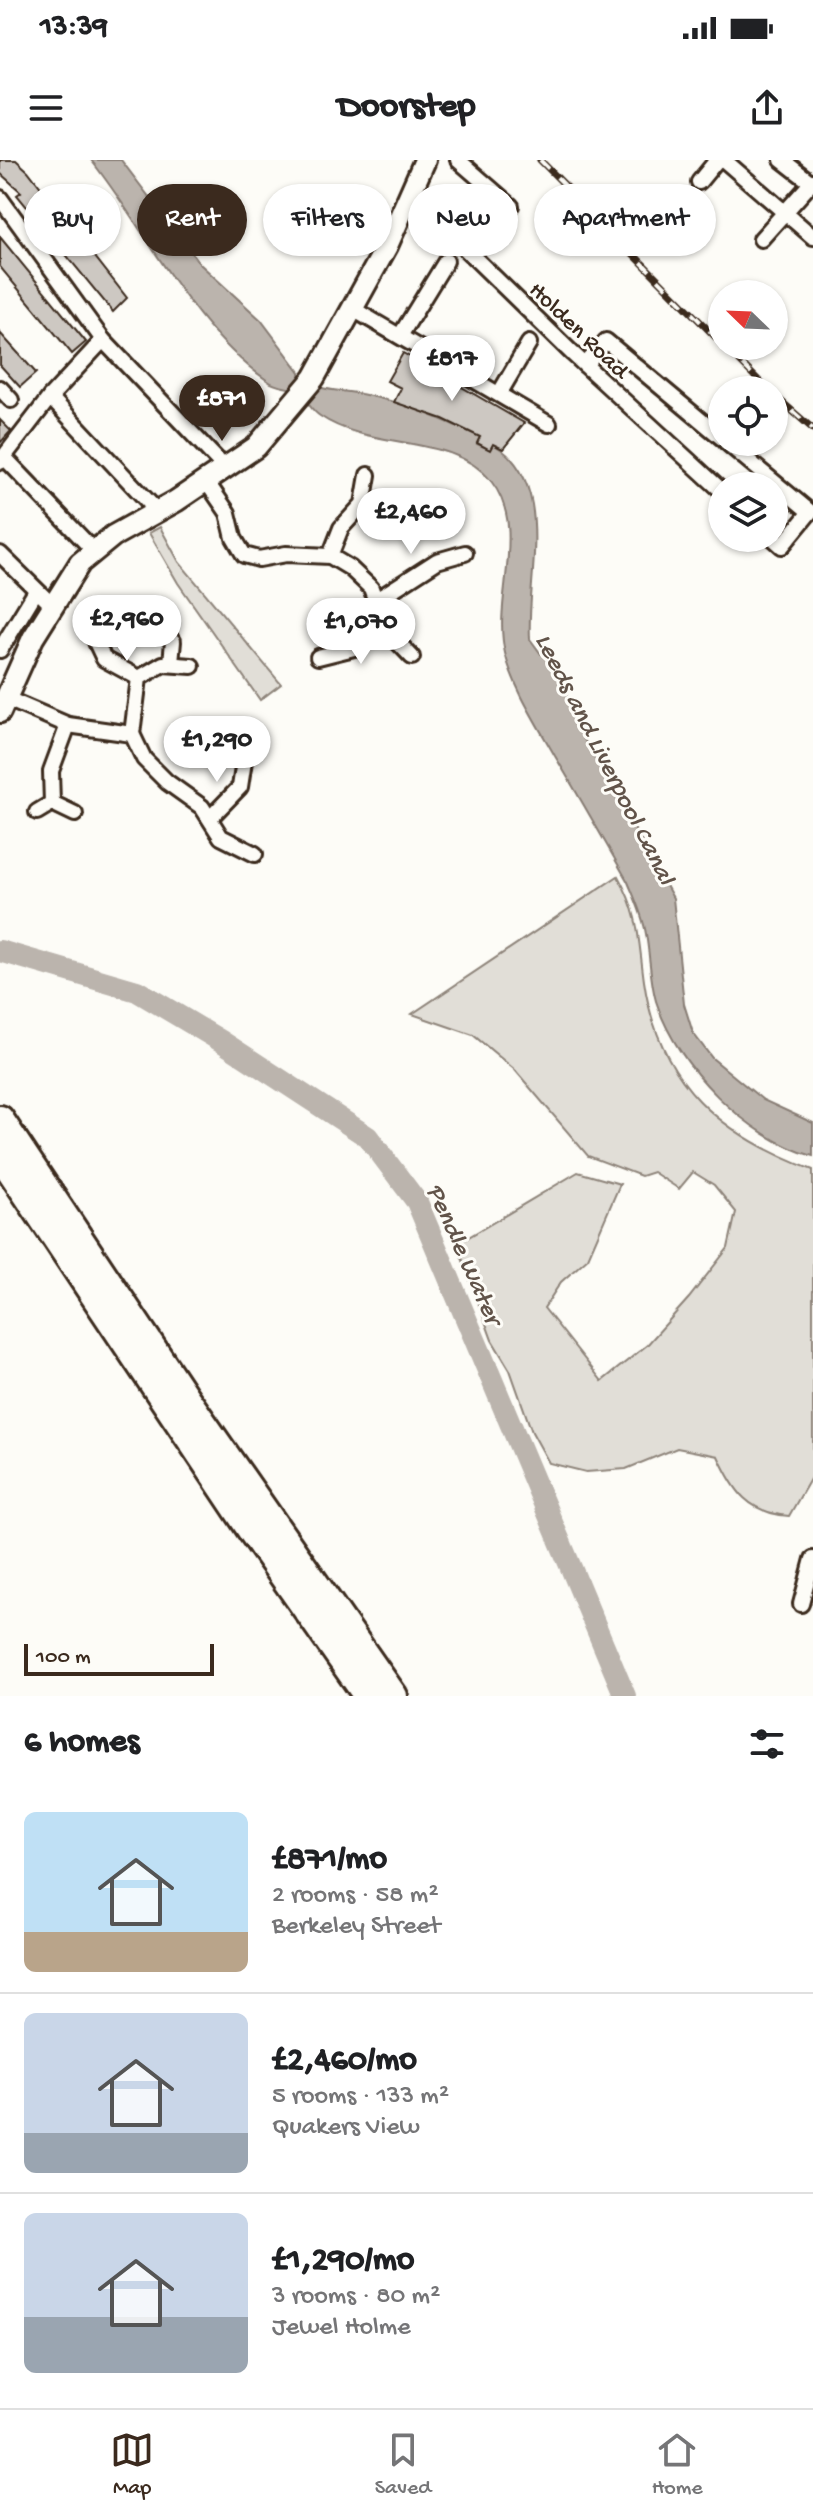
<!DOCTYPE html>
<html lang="en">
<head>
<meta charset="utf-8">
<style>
	body { margin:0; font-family:"Gochi Hand",sans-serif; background:#f2f2f2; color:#202124; height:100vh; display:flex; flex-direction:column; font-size:30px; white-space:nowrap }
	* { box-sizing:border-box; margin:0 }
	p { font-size:26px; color:#757577 }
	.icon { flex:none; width:44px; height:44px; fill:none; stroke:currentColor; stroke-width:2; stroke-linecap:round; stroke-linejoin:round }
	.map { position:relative; height:1536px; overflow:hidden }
	.panel { display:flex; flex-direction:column; background:#fff; flex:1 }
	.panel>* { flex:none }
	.banner { position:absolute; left:24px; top:24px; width:766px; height:72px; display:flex; gap:16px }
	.needle { width:52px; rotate:293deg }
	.buttons { position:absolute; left:708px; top:120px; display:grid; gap:16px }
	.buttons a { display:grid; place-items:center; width:80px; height:80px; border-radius:50%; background:#fff; box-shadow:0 2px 6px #0004; font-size:40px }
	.scale { position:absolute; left:24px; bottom:20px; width:190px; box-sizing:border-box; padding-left:8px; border:4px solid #3b2a1e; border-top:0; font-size:22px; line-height:28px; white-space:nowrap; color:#3b2a1e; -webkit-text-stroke:6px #fdfcf7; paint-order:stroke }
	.price { position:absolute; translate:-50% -68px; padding:0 18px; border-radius:28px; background:#fff; color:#222; font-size:26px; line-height:52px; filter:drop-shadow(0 2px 4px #0008) }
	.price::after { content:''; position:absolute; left:50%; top:48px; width:24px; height:18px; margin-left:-12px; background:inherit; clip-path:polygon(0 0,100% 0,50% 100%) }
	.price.active { background:#3b2a1e; color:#fff }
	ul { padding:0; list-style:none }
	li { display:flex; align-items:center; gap:24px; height:200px; padding:0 24px }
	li+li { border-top:2px solid #e0e0e0 }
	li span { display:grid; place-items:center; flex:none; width:224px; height:160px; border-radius:12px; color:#555 }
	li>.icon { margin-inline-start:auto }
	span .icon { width:96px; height:96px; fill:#fffc; stroke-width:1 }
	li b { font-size:34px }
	h2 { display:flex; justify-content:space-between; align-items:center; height:96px; padding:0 24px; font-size:34px }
	.tag { padding:0 28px; border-radius:36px; background:#fff; box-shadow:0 2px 6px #0004; font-size:28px; line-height:72px }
	.tag.active { background:#3b2a1e; color:#fff }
	.status { display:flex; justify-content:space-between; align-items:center; height:56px; padding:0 40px; background:#fff; direction:ltr }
	.status svg { height:22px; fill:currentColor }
	header { display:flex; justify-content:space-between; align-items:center; height:104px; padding:0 24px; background:#fff; font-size:36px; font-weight:700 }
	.tabs { display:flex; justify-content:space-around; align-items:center; height:112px; border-top:2px solid #e0e0e0; background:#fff; font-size:22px; color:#757577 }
	.tabs a { display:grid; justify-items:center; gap:4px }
	.tabs .active { color:#3b2a1e }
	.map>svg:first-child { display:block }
	.green { fill:#e1ded7; stroke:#8e847a; stroke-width:2 }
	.water { fill:#bbb4ad; stroke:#887d74; stroke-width:2 }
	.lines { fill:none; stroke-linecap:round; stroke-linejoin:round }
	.river { stroke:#bbb4ad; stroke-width:22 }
	.building { fill:#cdc8c2; stroke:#3b2a1e; stroke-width:2 }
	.minor-casing { stroke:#3b2a1e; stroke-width:20 }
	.secondary-casing { stroke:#3b2a1e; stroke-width:26 }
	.motorway-casing { stroke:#3b2a1e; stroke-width:32 }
	.minor { stroke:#fdfcf7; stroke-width:14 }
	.secondary { stroke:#fdfcf7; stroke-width:20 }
	.motorway { stroke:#fdfcf7; stroke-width:26 }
	.rail-casing { stroke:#3b2a1e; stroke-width:7 }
	.rail { stroke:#fdfcf7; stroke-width:4; stroke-dasharray:12; stroke-linecap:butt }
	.labels { text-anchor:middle; stroke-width:6; stroke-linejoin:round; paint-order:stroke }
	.street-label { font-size:24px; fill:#3b2a1e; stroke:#fdfcf7 }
	.water-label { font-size:26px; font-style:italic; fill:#615349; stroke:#fdfcf7 }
</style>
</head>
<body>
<div class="status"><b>13:39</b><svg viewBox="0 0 49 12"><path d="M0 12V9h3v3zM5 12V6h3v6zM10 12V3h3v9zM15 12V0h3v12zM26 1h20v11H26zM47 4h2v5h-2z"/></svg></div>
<header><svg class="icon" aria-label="menu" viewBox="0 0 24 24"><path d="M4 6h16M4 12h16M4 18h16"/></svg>Doorstep<svg class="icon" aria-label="share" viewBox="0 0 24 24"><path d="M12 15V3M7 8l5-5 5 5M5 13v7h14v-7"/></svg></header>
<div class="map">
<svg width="813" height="1536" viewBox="0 0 813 1536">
	<rect width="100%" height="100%" fill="#fdfcf7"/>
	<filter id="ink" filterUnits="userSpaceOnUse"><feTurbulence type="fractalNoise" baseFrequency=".0125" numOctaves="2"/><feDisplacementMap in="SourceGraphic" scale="16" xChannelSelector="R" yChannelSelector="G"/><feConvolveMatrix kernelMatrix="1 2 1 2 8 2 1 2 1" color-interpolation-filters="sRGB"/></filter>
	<g filter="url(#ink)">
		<g class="green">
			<path d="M160 367 179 402 281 524 260 540 178 423 149 373Z"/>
			<path d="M618 716C640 756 638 778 644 821 659 924 721 975 813 1010V1314L789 1356C748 1353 734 1331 718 1296L677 1288 626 1309 586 1312 549 1303 532 1272 510 1210 492 1180 457 1084 578 1012 620 1024 588 1098 561 1122 544 1148 602 1221 647 1185 689 1138 728 1088 736 1052 714 1025 693 1012 679 1029 653 1012 641 1016 588 996 515 910 473 875 412 854Z"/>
		</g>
		<path class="water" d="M91 0H121L200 104 261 160 300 212 301 219C321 232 338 229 361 234 403 242 442 259 480 277L477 284 489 289 493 284C558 321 526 419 530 479L541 494 553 498 559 506 573 559 673 738 684 844 693 873 712 898 763 940 813 963V996C747 978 676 906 656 841 650 820 650 796 646 774 643 756 635 739 628 722 604 680 580 638 555 596 537 564 514 529 505 493 492 438 529 369 491 321 452 272 373 292 320 256 309 249 308 239 296 231 288 226 277 228 268 221 191 168 148 72 91 0Z"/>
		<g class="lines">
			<path class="river" d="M0 791 137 831 221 881 368 977 417 1042 625 1536"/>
		</g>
		<g class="building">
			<path d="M0 0H16L28 11 127 138 113 152 17 35 21 32 0 13Z"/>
			<path d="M0 77 86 182 72 194 0 107Z"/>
			<path d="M0 173 36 213 20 227 0 205Z"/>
			<path d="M403 193 524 263 503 289 493 284 490 290 477 283 480 277 443 259 394 242 401 228 387 221Z"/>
			<path d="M0 260 11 271 0 283Z"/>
		</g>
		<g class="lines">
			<g class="minor-casing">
				<g id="minor">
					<path d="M458 0 511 46"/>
					<path d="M724 0 813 77"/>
					<path d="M782 0 813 24"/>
					<path d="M699 22 717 0"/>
					<path d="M411 36 573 194 722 331"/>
					<path d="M0 38 103 180 225 308"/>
					<path d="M761 79 813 21"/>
					<path d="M353 149 549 264"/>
					<path d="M400 176 446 101"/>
					<path d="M585 205 606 181 722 278"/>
					<path d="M0 228 11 240"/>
					<path d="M499 234 529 183"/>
					<path d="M50 237 158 352"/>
					<path d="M726 282 810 352 782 386 773 378"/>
					<path d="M4 297 93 390"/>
					<path d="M0 302 50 237 103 180"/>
					<path d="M206 321 228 353 234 378 244 395 259 399 286 394 330 396 350 408 371 428 386 470 412 497"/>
					<path d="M0 394 53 446"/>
					<path d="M330 396 341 368 363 344 368 315"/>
					<path d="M375 441 437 401 465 393"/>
					<path d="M96 482 104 499 139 518"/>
					<path d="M0 490 36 431"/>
					<path d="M318 497 354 488 386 470"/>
					<path d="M171 503 173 481"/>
					<path d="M5 538 68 565 132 574 144 599 167 622 202 647 221 677 255 694"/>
					<path d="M132 574 139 518 163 504 192 506"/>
					<path d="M52 643 75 654"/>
					<path d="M37 652 52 643 51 611 68 565"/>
					<path d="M211 657 240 627 244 601"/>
					<path d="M801 1444 813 1399"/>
				</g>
			</g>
			<g class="secondary-casing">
				<path id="secondary" d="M0 552 33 478 80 403 113 376 176 341 256 287 314 218 387 86 425 0"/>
			</g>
			<g class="motorway-casing">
				<g id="motorway">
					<path d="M0 959 186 1238 394 1536"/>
					<path d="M0 995 252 1372 367 1536"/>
				</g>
			</g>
			<use href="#minor" class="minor"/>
			<use href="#secondary" class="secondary"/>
			<use href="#motorway" class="motorway"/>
			<g class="rail-casing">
				<g id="rail">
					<path d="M540 0 768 230"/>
					<path d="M774 235 813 269"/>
				</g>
			</g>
			<use href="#rail" class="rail"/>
		</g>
	</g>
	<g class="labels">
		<g class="street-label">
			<text transform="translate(580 169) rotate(44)" y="8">Holden Road</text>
		</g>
		<g class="water-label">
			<text transform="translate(607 598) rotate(63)" y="9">Leeds and Liverpool Canal</text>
			<text transform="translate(466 1093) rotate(66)" y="9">Pendle Water</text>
		</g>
	</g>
</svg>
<div class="buttons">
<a><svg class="needle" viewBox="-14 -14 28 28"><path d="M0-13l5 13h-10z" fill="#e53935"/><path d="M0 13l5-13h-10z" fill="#757577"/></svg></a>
<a><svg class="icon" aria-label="locate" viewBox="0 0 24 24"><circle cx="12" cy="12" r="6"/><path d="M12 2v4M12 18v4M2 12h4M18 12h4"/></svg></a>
<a><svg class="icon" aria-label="layers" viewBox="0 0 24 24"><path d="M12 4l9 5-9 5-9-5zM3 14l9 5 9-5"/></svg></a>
</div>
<div class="scale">100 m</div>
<b class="price" style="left:452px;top:243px">£817</b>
<b class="price active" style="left:222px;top:283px">£871</b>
<b class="price" style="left:411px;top:396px">£2,460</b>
<b class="price" style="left:127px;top:503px">£2,960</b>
<b class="price" style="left:361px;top:506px">£1,070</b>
<b class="price" style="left:217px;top:624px">£1,290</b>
<div class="banner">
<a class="tag">Buy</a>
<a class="tag active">Rent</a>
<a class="tag">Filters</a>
<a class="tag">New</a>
<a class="tag">Apartment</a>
</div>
</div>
<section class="panel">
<h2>6 homes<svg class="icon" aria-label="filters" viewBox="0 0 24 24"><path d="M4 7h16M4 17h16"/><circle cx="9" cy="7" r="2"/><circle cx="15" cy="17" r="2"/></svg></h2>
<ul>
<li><span style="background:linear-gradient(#bfe0f5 75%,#b9a48a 0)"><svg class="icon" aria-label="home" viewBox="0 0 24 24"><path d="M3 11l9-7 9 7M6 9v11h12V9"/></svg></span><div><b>£871/mo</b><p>2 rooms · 58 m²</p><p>Berkeley Street</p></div></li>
<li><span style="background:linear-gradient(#c9d6e8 75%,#9aa5b1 0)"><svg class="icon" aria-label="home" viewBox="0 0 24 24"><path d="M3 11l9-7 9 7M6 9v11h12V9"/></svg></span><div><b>£2,460/mo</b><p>5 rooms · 133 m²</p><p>Quakers View</p></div></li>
<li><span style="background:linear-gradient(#c9d6e8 65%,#9aa5b1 0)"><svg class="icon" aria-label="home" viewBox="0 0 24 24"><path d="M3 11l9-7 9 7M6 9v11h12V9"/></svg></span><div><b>£1,290/mo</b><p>3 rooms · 80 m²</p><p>Jewel Holme</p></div></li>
</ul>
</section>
<nav class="tabs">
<a class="active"><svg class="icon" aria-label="map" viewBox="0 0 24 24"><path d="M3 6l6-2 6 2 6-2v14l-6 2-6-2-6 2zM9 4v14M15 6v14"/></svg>Map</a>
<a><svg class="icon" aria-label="saved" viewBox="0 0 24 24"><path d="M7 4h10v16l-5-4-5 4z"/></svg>Saved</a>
<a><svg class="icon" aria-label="home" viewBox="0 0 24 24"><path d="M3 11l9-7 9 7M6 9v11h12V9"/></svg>Home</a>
</nav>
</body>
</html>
